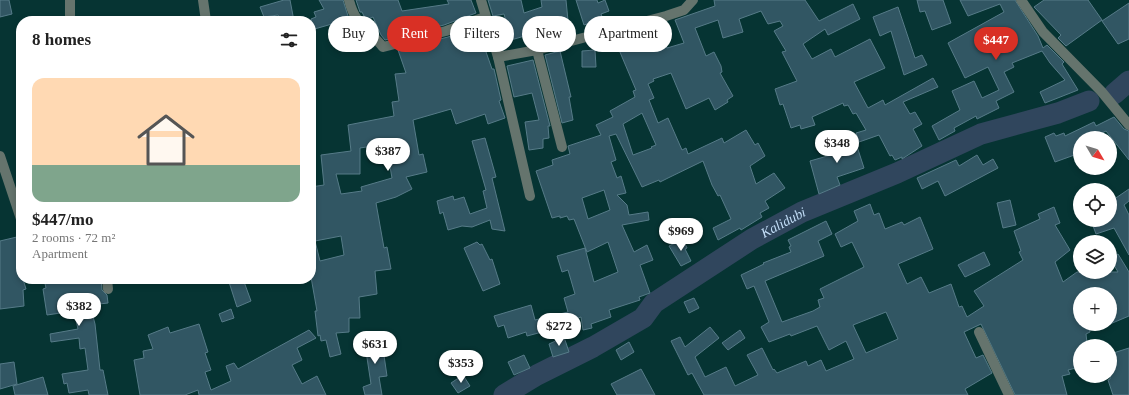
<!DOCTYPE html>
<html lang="en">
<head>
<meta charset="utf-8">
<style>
	body { margin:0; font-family:"Times New Roman",serif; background:#f6f6f6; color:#222; height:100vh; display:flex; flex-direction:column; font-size:15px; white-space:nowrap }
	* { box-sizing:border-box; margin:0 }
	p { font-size:13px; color:#767676 }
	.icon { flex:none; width:22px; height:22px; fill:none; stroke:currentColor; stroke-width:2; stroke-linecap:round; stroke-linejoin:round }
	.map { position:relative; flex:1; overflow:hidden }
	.sheet { position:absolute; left:16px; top:16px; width:300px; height:268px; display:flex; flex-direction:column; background:#fff; border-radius:16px; box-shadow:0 2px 6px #0003 }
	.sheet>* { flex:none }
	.hud { position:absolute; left:328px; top:16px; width:380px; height:36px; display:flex; gap:8px }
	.needle { width:26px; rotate:128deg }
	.fabs { position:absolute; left:1073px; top:131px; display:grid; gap:8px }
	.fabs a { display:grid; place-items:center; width:44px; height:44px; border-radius:50%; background:#fff; box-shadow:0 2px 6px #0003; font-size:20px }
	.price { position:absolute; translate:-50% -34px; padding:0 9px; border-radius:14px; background:#fff; color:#222; font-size:13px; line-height:26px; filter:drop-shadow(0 1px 2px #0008) }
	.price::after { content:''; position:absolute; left:50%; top:24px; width:12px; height:9px; margin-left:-6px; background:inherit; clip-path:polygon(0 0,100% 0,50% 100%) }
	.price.current { background:#d93025; color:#fff }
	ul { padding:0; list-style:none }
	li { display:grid; align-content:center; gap:8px; height:212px; padding:0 16px }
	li+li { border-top:1px solid #e0e0e0 }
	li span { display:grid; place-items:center; height:124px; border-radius:12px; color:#555 }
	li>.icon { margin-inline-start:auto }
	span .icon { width:72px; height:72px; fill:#fffc; stroke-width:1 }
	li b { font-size:17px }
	h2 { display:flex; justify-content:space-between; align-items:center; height:48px; padding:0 16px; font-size:17px }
	.chip { padding:0 14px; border-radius:18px; background:#fff; box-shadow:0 2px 6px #0003; font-size:14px; line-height:36px }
	.chip.current { background:#d93025; color:#fff }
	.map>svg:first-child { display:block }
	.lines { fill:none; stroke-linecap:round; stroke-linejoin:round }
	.river { stroke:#30465d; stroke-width:21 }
	.building { fill:#315663; stroke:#567b88; fill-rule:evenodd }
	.street { stroke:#65746d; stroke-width:10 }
	.labels { text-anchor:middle; stroke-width:3.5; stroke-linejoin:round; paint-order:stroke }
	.water-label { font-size:14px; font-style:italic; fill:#c2ddf7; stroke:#071818 }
</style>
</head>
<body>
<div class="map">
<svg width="1129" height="395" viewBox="0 0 1129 395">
	<rect width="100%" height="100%" fill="#063433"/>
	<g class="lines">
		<g class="river">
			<path d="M1114 94 1129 81"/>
			<path id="s1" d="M504 395 537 375 593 347 643 318 654 303 752 239 802 212 897 173 981 134 1058 113 1089 101"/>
		</g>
	</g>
	<g class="building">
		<path d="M0 0H9L12 14 0 17Z"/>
		<path d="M284 0H290L294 21H282L278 15 264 17 260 7Z"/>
		<path d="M319 0H343L349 19 333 26 332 24 311 30V19L316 17 314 12 324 9Z"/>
		<path d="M356 0H398L402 11 449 4 447 0H471L476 13 444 25 385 40 381 35 373 17 366 20 362 12H360Z"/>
		<path d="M488 0H521L524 13 542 7 541 0H566L569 31 557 34 558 38 531 44 528 35 511 40 504 14 493 16Z"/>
		<path d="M576 0H597L598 3 605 0 609 11 601 14 603 19 584 25Z"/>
		<path d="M714 0H805L819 21 853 4 860 19 828 35 825 29 803 44 812 59 831 49 835 57 870 39 885 68 854 82 868 108 883 100 885 105 933 78 938 87 903 102 910 114 915 112 922 124 913 129 922 146 902 159V157L895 160 892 155 890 156 879 135 859 142 856 133 866 130 856 113 853 114 848 105 844 106 843 103 812 117 815 125 801 129 800 125 791 128 783 104 780 105 775 89 797 81 782 52 786 51 774 31 783 26 780 21 768 24 761 11 739 19 743 32 723 38 718 20 695 28 706 56 714 52 721 66 722 72 720 73 733 96 727 100 728 102 715 110 709 98 686 109 671 73 653 79 654 81 648 84 654 98 649 100 658 123 668 118 682 150 686 148 688 154 722 138 724 143 746 130 755 145 758 143 765 156 750 166 756 184 774 173 785 188 765 201 769 208 760 213 762 217 741 230 740 228 718 240 713 228 731 219 720 195 718 196 712 185 703 161 668 178 660 182 659 180 642 187 616 134 609 136 616 160 611 162 617 178 621 176 626 193 617 195 627 205 629 215 648 212 649 220 622 225 634 252 647 245 653 260 640 265 650 293 639 297 640 300 609 310 611 317 591 324 592 328 583 330 581 317 562 323 561 327 527 336 526 332 508 338 504 325 498 327 494 316 531 305 535 320 568 312 564 298 575 294 568 270 562 272 557 256 585 248 594 282 618 272 608 242 587 252 574 219 569 220 567 216 560 218V216L552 218 536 171 553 165 552 160 570 154 568 146 601 135 596 125 613 117 610 111 635 97 633 91 636 90 614 38 624 34 628 46 645 39 642 29 659 25 667 48 684 43 675 20 715 6ZM642 113 656 145 651 147 652 148 633 155 623 124ZM604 190 610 210 588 219 582 198Z"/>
		<path d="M917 0H943L951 23 932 30 925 11 920 12Z"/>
		<path d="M960 0H1015L1038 36 1043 48 1047 45 1064 62 1062 64 1078 90 1045 103 1040 92 1065 80 1050 63 1042 51 1012 63 1014 67 1004 72 1014 92 996 101 999 108 977 119 976 116 954 128 955 131 939 140 932 126 960 110 952 91 974 81 982 98 999 90 988 67 965 78 948 43 1004 12 1000 4 968 16Z"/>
		<path d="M1044 0H1088L1102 20 1066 46 1058 38 1061 35 1034 7Z"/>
		<path d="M1129 3V39L1118 44 1102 21Z"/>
		<path d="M898 7 915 58 922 55 927 65 904 75 891 31 880 36 873 17Z"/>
		<path d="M481 25 488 48 485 49 492 69H494L501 100 499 101 505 118 488 124 485 114 456 124 451 109 413 120 419 155 423 154 427 172 406 177 412 189 396 197 376 203 384 248 387 247 391 269 375 271 377 294 359 297 360 318H349V332L336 333 341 354 330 357 326 340 321 341 320 335 318 336 315 311H317L311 277V187L324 185 321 155 351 151 348 125 394 116 392 102 399 101 395 74 406 73 398 50 448 37ZM386 144 392 178 361 187 362 191 341 194 336 174H360V148ZM341 236 344 255 320 261 315 241Z"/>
		<path d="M595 50 596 67H582V51Z"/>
		<path d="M560 51 571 97H569L573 120 562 123 545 55Z"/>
		<path d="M533 60 550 126H548L549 138 543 139V148L529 150 525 122 539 120 532 93 514 97 507 66Z"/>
		<path d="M1114 117 1124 129 1129 131V160L1106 131 1092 138H1080V153L1055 162 1045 137 1054 133 1056 136 1064 133 1065 136 1094 122 1096 126Z"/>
		<path d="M854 137 864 168 837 177 840 185 819 194 810 161 831 155 828 145Z"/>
		<path d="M485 138 496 177 492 178 505 231 492 229 490 220 472 227 462 226 448 230 443 212 440 214 437 201 453 196 454 200 464 197 470 214 487 208 483 191 486 190 472 141Z"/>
		<path d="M977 155 983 165 993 159 998 168 945 196 938 181 922 189 917 178 956 160 959 166Z"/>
		<path d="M1129 189V201L1124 205 1129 215V255L1114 228 1096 234 1092 223 1099 220H1110V202Z"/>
		<path d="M1010 200 1016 225 1003 228 997 203Z"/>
		<path d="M870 204 874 215 879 213 885 229 902 222 904 225 920 217 933 249 898 264 907 284 921 277 929 293 951 284 959 307 962 306 967 317 984 306 974 291 1023 260 1019 252 1021 251 1014 231 1040 219 1038 214 1054 207 1060 223 1055 225 1070 250 1055 262 1063 282 1077 272H1118L1110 258 1118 254 1129 272V316L1110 324V294H1080V324H1088L1090 332 1086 334 1087 343 1080 345V367L1068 370 1070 374 1062 376 1067 395H1015L981 324 964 332 976 358 983 355 992 373 965 389 968 395H704L692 373 688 375 671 341 680 337 685 347 710 327 719 338 695 357 705 377 726 367 735 386 758 375 747 355 762 348 773 370 774 369 777 373 806 361 808 366 821 360 826 371 854 359 846 341 829 350 817 326 791 336 790 334 769 342 761 327 769 322 754 286 747 289 741 275 764 264 763 263 791 252 789 247 791 246 788 240 826 221 832 234 818 241 824 256 765 281 782 322 813 311 820 307 818 300 824 298 820 289 864 267 852 242 841 247 835 234 858 221 854 211ZM886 312 898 339 866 353 853 325Z"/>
		<path d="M21 236V279H23L26 289 23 290 24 306 0 309V241Z"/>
		<path d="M683 239 687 248 685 249 691 261 681 266 669 246Z"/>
		<path d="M477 242 480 245 482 244 490 260 492 259 500 284 483 291 464 248Z"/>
		<path d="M984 252 990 265 965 277 958 265Z"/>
		<path d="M44 279H101L102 290 107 295 108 303 90 305 95 324 100 370H103L108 395H89L88 390 69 393 67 383 64 384 62 374 88 370 85 348 80 349 79 338 51 342 50 334 78 329 74 311 47 315 43 289 46 288Z"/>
		<path d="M228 279H243L251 301 237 307Z"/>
		<path d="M694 298 699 308 689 313 684 302Z"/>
		<path d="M231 309 234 318 222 322 219 314Z"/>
		<path d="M199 324 208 352 205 353 211 370 205 372 211 390 231 381 226 366 234 363 238 369 309 330 316 338 297 348 302 360 292 365 302 384 317 376 326 395H199L198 390 185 395H140L134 360 144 358 143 351 153 349 148 335 168 327 170 333Z"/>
		<path d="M740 330 745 338 728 350 722 343Z"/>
		<path d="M381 335 387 376 379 377 382 395H365L363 387 371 384 364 338Z"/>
		<path d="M564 337 569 352 553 357 549 344Z"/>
		<path d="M629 342 634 352 621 360 616 350Z"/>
		<path d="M1129 348V395H1113L1108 380 1110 379V354Z"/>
		<path d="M524 355 530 368 514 375 508 362Z"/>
		<path d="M14 362 17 384 0 389V364Z"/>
		<path d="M641 369 655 395H617L611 384Z"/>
		<path d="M463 375 470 386 458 393 451 383Z"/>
		<path d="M43 377 48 395H15L13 386Z"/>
	</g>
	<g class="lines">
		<g class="street">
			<path d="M203 0 206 21"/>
			<path d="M349 0C355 25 368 29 383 47L446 31 485 17"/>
			<path d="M481 0 498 57 530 196"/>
			<path d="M1021 0 1043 32 1101 91 1129 125"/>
			<path d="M70 21V0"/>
			<path d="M537 50 562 147"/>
			<path d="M498 57 537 50 666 16 684 10 693 0"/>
			<path d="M0 156 21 219"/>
			<path d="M107 279 108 289"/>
			<path d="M979 332 1009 395"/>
		</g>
	</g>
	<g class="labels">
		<g class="water-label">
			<text dy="5" stroke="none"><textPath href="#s1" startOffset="330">Kalidubi</textPath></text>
		</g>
	</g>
</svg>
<div class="fabs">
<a><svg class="needle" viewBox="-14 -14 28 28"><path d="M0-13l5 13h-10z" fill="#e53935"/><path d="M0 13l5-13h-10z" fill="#767676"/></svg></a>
<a><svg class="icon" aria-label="locate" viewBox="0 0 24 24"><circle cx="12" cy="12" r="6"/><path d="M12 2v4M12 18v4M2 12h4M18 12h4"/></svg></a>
<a><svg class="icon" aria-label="layers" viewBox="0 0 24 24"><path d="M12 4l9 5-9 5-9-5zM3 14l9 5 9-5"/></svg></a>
<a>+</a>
<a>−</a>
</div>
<b class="price current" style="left:996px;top:61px">$447</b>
<b class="price" style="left:837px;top:164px">$348</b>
<b class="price" style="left:388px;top:172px">$387</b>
<b class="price" style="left:681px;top:252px">$969</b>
<b class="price" style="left:79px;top:327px">$382</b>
<b class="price" style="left:559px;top:347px">$272</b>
<b class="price" style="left:375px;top:365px">$631</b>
<b class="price" style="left:461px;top:384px">$353</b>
<div class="hud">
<a class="chip">Buy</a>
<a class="chip current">Rent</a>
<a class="chip">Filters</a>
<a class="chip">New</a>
<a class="chip">Apartment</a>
</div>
<section class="sheet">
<h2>8 homes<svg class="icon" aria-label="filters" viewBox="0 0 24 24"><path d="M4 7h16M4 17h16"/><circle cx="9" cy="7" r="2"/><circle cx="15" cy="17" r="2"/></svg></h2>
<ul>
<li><span style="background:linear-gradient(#ffd9b3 70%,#7fa58c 0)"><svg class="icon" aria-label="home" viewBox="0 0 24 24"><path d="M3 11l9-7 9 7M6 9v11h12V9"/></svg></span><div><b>$447/mo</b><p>2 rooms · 72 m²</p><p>Apartment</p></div></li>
</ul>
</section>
</div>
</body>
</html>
